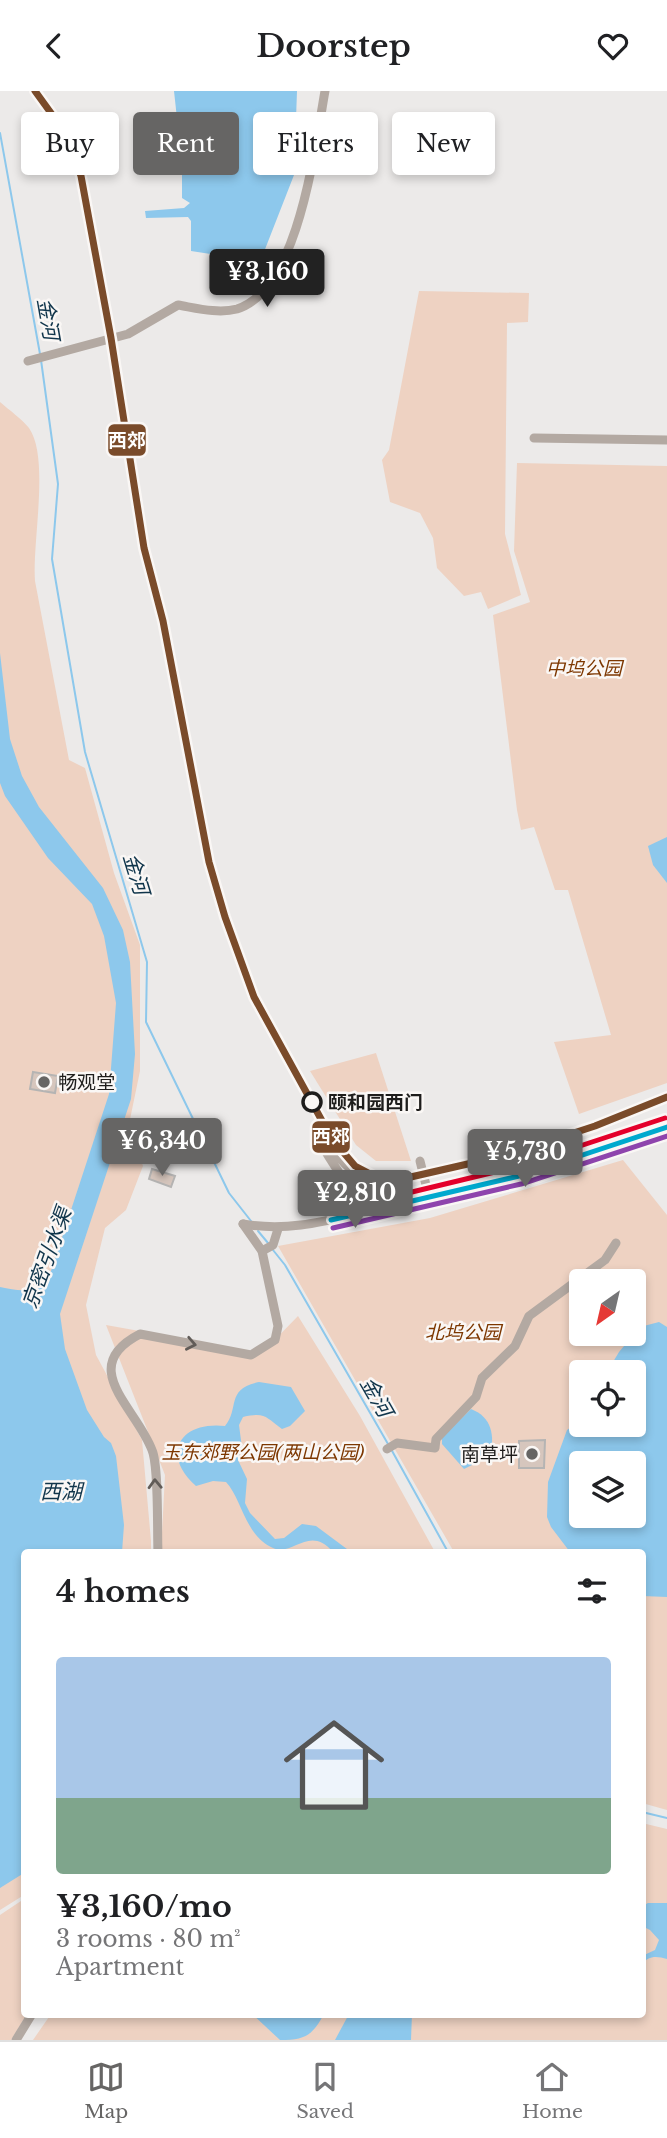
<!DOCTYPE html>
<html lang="en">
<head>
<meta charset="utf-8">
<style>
	body { margin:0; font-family:"Libre Baskerville","Noto Sans SC",serif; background:#f2f2f2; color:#202124; height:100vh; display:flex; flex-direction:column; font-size:26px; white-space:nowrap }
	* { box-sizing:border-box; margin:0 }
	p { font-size:23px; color:#757577 }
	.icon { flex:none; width:38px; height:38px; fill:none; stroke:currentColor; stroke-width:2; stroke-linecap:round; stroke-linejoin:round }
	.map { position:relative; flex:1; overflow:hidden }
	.details { position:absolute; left:21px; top:1458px; width:625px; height:469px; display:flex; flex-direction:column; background:#fff; border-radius:7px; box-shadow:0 4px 10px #0003 }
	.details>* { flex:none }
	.top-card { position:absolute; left:21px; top:21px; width:626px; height:63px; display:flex; gap:14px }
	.needle { width:46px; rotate:214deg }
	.fabs { position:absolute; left:569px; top:1178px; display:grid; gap:14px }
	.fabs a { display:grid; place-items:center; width:77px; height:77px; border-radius:7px; background:#fff; box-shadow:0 4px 10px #0003; font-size:35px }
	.price { position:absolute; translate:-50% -60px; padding:0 16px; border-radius:7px; background:#666564; color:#fff; font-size:23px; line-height:46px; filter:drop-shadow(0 2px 4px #0008) }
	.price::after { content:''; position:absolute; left:50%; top:42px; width:21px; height:16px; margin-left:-10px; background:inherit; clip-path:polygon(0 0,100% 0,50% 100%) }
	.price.current { background:#222; color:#fff }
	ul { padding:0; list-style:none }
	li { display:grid; align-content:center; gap:14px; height:371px; padding:0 35px }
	li span { display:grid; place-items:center; height:217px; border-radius:7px; color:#555 }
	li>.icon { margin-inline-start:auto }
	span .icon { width:126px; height:126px; fill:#fffc; stroke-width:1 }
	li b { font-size:30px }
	h2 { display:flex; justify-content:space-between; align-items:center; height:84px; padding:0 35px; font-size:30px }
	.tag { padding:0 24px; border-radius:7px; background:#fff; box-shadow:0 4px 10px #0003; font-size:24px; line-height:63px }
	.tag.current { background:#666564; color:#fff }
	header { display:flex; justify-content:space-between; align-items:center; height:91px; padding:0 35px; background:#fff; font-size:32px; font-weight:600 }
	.tab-bar { display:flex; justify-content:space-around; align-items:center; height:98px; border-top:2px solid #e0e0e0; background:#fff; font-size:19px; color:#757577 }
	.tab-bar a { display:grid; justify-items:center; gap:4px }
	.tab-bar .current { color:#666564 }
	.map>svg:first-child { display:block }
	.green { fill:#eed2c2; fill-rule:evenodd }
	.water { fill:#8dc8ec; fill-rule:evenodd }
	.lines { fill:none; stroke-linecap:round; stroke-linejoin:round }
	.stream { stroke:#8dc8ec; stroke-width:2 }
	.building { fill:#d6c6bd; stroke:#b5b4b3; stroke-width:2 }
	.minor { stroke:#b3a9a2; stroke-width:9 }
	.bus-1-casing { stroke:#faf7f5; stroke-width:10 }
	.bus-2-casing { stroke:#faf7f5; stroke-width:10 }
	.bus-3-casing { stroke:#faf7f5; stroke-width:10 }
	.bus-1 { stroke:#00a9ce; stroke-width:5 }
	.bus-2 { stroke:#8e44ad; stroke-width:5 }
	.bus-3 { stroke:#e4002b; stroke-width:5 }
	.rail-1-casing { stroke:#faf7f5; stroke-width:12 }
	.rail-1 { stroke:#7a4b2a; stroke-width:7 }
	.oneway { stroke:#615c58 }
	.poi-dot { fill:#666564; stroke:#faf7f5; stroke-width:2.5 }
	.stop-dot { fill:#faf7f5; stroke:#1e1d1c; stroke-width:3.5 }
	.labels { text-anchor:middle; stroke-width:5; stroke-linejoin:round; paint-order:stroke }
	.park-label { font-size:19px; font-style:italic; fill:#7d3700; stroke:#faf7f5 }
	.poi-label { font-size:19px; fill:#1e1d1c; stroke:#faf7f5; text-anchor:start }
	.stop-label { font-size:19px; font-weight:bold; fill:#1e1d1c; stroke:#faf7f5; text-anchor:start }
	.water-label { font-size:21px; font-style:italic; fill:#10354b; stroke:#faf7f5 }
	.line-badge { stroke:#faf7f5; stroke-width:2.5 }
	.badge-label { font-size:19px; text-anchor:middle; font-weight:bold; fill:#fff }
</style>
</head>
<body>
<header><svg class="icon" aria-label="back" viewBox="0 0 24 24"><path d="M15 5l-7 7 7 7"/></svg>Doorstep<svg class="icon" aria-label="heart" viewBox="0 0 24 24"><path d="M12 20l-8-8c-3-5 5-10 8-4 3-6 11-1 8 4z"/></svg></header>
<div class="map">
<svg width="667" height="1949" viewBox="0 0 667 1949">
	<rect width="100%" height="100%" fill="#eceae9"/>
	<g class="green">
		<path d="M419 200 529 202 528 231 507 232 505 443 521 504 488 518 481 501 464 505 437 477 433 447 420 422 390 411 382 369 389 359Z"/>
		<path d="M0 311C9 319 22 328 29 337 50 367 32 451 35 490L69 669 85 677 114 782 140 854V980L128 1038 143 1075 126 1119 105 1137 86 1214 96 1264 142 1349 151 1450V1461H24V1804L0 1819Z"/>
		<path d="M517 372 667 375V992L579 1023 554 951 611 944 568 799H555L534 736 521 739 517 719 493 524 530 511 514 460Z"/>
		<path d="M376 962 411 1070H376L356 1054 310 980Z"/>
		<path d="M623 1069 667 1124V1719L642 1712V1461H454L278 1155 430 1127ZM581 1190H634V1242H581ZM581 1281H634V1334H581ZM581 1372H634V1424H581Z"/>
		<path d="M298 1225 360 1325 435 1461H161L165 1384 106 1234 262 1262Z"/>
		<path d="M642 1732 667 1738V1949H33L51 1923H642Z"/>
		<path d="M24 1808V1923H27L11 1949H0V1824Z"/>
	</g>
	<g class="water">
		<path d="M174 0H297L294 84 262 166 237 168 232 174 231 188 222 187 223 171 217 164 191 160V130L188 126 146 127 145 120 184 117 190 112 182 107V82L194 80 193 63 181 64Z"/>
		<path d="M0 562 10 648 22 685 39 716 103 797 123 839 130 871 135 963 131 1008 60 1223 65 1258 87 1319 104 1346 111 1352 116 1365 124 1434 122 1461H24V1782L0 1797V1196C24 1201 37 1203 51 1180L109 1003 116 912 104 845 92 813 48 767 5 705 0 692Z"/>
		<path d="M667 746V792L653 774 648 755Z"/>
		<path d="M659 1231 667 1236V1506L642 1505V1461H570L551 1436 547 1426 548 1391 567 1339 581 1329V1334H634V1281H607L619 1261 640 1236ZM581 1372H634V1424H581Z"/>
		<path d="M259 1291 291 1296 305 1320 290 1335 282 1338C265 1326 266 1321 243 1326L239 1334 242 1357 238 1369 247 1388 245 1412 250 1422 275 1448 284 1447 302 1433 316 1435 351 1461H333C309 1433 293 1466 273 1457 245 1445 242 1408 226 1391L213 1390 196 1395C160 1363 180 1330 225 1335 240 1317 225 1298 259 1291Z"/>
		<path d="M471 1318C492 1326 495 1345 490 1365L464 1378 442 1353V1346Z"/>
		<path d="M648 1812H667V1868C657 1865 648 1864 642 1874V1865L655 1859 659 1849 650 1839 642 1835V1815Z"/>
		<path d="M252 1923H324C312 1945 305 1949 280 1949Z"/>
		<path d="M349 1923H412L411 1949H335Z"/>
	</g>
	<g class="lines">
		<g class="stream">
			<path d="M0 42 40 263"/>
			<path d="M41 269 58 393 52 468 85 661 147 871 146 931 229 1102 251 1130"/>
			<path d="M258 1140 268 1152"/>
			<path d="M273 1159 285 1174 388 1353"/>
			<path d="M391 1358 448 1461"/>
			<path d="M642 1721 667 1727"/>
		</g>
	</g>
	<g class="building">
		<path d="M33 981 58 985 55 1002 30 998Z"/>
		<path d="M152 1078 175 1085 171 1096 149 1088Z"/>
		<path d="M545 1349 544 1377H519V1350Z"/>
	</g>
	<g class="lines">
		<g class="minor">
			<path d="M28 270 128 243 178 214C196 217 218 223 237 218 299 199 315 55 325 0"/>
			<path d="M534 347 667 349"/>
			<path d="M330 1052C340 1072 359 1089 382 1093L387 1100 356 1111C347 1090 333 1075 322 1054Z"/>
			<path d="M420 1070 429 1106"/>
			<path d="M243 1133C288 1141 326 1130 369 1120 428 1107 488 1094 546 1077 587 1064 624 1045 667 1036"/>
			<path d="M262 1160 273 1154 278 1138"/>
			<path d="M387 1358 397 1352 435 1357 436 1348 476 1306 482 1287 515 1255 529 1225 605 1169 616 1152"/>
			<path d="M158 1461C157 1440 159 1375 152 1359 136 1316 76 1276 140 1243L251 1264 275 1249 278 1235 262 1160 243 1133"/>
			<path d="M16 1949 32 1923"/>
		</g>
		<g class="bus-1-casing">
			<path id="bus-1" d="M331 1129 519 1085 667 1036"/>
		</g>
		<g class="bus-2-casing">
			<path id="bus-2" d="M333 1137 521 1093 667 1045"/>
		</g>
		<g class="bus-3-casing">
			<path id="bus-3" d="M329 1121 516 1076 665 1027"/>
		</g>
		<use href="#bus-1" class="bus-1"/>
		<use href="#bus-2" class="bus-2"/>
		<use href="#bus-3" class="bus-3"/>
		<g class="rail-1-casing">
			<path id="rail-1" d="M35 0 64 40 81 85 111 247 144 457 163 530 209 771 225 826 254 906 332 1048 355 1075 376 1086 402 1088 507 1064 595 1035 667 1006"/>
		</g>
		<use href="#rail-1" class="rail-1"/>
	</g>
	<defs><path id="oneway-chevron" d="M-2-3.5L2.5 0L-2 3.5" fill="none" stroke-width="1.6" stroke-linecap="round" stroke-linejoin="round" transform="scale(1.75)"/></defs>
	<g class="oneway">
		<use href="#oneway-chevron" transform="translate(191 1253) rotate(11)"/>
		<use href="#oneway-chevron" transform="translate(155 1393) rotate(-92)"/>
	</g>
	<g class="poi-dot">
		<circle cx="44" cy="991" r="7"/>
		<circle cx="532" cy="1363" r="7"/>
	</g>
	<circle class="stop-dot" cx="312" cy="1011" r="9"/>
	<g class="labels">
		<g class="park-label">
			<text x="584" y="584">中坞公园</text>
			<text x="463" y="1248">北坞公园</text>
			<text x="263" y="1368">玉东郊野公园(两山公园)</text>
		</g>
		<g class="poi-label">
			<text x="58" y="998">畅观堂</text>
			<text x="518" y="1370" text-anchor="end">南草坪</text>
		</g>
		<g class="stop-label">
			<text x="328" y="1018">颐和园西门</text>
		</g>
		<g class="water-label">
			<text transform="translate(48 228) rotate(80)" y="7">金河</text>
			<text transform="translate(136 783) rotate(73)" y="7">金河</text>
			<text transform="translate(47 1167) rotate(-70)" y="7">京密引水渠</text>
			<text transform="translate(376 1306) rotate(60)" y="7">金河</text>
			<text x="61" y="1408">西湖</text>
		</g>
	</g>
	<g class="line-badge">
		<rect x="107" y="332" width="40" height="34" rx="7" fill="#7a4b2a"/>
		<rect x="311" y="1029" width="40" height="34" rx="7" fill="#7a4b2a"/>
	</g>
	<g class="badge-label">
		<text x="127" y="356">西郊</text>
		<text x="331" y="1052">西郊</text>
	</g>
</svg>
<div class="fabs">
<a><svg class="needle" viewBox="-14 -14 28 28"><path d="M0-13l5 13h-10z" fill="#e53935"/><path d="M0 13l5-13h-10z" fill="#757577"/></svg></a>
<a><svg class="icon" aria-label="locate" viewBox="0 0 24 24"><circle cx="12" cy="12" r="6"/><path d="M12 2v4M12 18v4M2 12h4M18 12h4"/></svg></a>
<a><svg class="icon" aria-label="layers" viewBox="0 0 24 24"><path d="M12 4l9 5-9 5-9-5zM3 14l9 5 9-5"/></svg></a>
</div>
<b class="price current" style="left:267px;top:218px">¥3,160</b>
<b class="price" style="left:162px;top:1087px">¥6,340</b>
<b class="price" style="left:525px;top:1098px">¥5,730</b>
<b class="price" style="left:355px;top:1139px">¥2,810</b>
<div class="top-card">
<a class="tag">Buy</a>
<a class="tag current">Rent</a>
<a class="tag">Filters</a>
<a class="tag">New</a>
</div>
<section class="details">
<h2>4 homes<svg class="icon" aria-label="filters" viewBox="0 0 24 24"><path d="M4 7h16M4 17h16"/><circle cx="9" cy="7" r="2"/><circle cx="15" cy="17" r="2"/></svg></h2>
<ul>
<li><span style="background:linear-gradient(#a9c7e8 65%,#7fa58c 0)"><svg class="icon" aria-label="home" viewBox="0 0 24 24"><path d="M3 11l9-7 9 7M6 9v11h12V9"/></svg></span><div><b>¥3,160/mo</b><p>3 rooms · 80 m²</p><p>Apartment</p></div></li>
</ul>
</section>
</div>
<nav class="tab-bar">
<a class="current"><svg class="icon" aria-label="map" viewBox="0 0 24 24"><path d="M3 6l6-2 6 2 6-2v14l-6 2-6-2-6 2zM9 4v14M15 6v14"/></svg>Map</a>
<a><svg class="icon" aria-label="saved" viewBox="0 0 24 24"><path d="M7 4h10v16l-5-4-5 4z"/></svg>Saved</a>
<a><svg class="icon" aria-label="home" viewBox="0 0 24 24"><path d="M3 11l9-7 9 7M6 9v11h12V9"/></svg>Home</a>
</nav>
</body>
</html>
